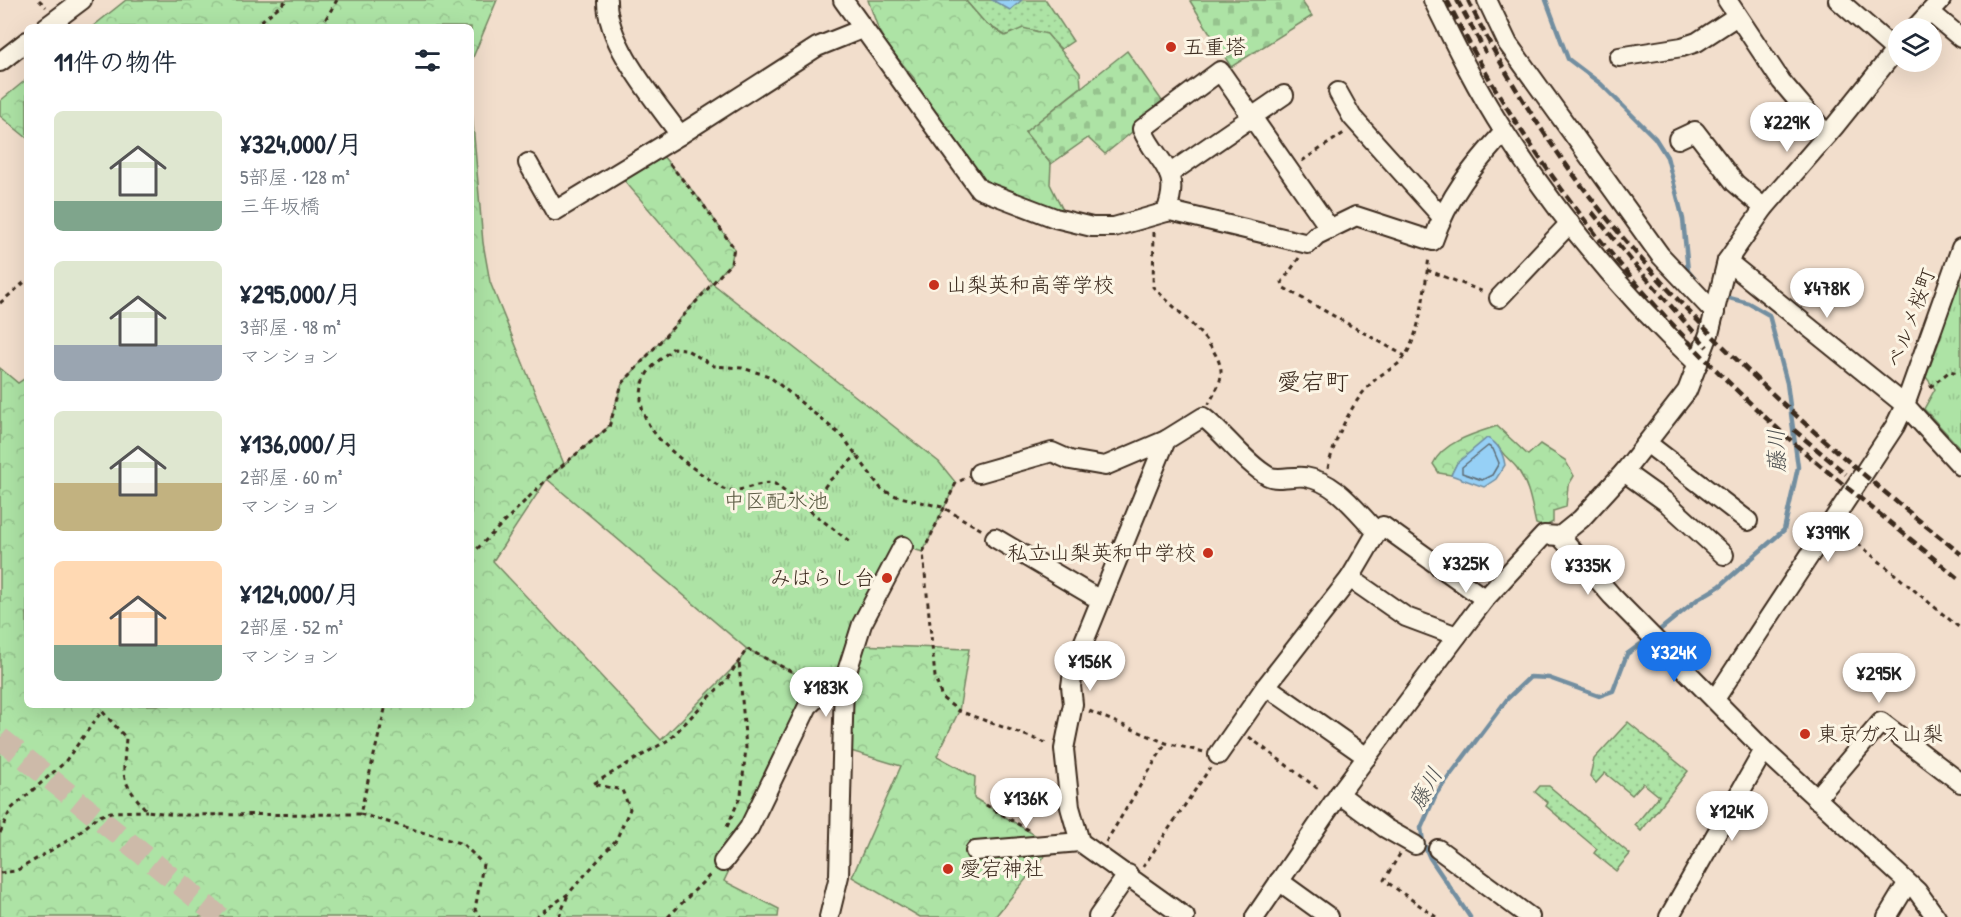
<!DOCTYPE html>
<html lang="ja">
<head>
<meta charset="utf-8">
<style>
	body { margin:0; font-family:"Patrick Hand","Klee One",sans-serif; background:#f2f2f3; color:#1f2937; height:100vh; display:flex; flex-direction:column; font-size:22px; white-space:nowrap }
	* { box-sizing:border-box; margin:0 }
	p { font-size:20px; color:#747a83 }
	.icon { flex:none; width:33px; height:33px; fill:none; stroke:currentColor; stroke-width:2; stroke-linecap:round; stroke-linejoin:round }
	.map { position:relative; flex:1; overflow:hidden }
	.drawer { position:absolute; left:24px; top:24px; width:450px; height:684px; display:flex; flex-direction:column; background:#fff; border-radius:9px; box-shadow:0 6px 24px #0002 }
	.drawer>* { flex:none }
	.tools { position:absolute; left:1888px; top:18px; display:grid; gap:12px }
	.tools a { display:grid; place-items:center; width:54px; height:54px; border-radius:50%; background:#fff; box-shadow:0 6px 24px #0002; font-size:30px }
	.price { position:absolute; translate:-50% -51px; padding:0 14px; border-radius:21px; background:#fff; color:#222; font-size:20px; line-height:39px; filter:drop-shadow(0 2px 3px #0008) }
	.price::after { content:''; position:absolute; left:50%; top:36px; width:18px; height:14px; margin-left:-9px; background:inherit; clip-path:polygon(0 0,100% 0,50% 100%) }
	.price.selected { background:#1a73e8; color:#fff }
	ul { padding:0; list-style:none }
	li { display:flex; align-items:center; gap:18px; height:150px; padding:0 30px }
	li span { display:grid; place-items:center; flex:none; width:168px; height:120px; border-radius:9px; color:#555 }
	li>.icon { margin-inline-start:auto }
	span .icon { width:72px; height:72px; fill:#fffc; stroke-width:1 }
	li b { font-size:26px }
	h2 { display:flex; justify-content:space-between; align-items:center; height:72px; padding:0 30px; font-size:26px }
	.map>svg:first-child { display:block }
	.grass { fill:url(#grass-dots); stroke:#748662; stroke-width:1.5 }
	.forest { fill:url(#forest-crowns); stroke:#748662; stroke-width:1.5 }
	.cemetery { fill:url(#cemetery-stones); stroke:#748662; stroke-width:1.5 }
	.park { fill:url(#park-tufts); stroke:#748662; stroke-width:1.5 }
	.water { fill:#96d0f6; stroke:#728ea0; stroke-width:1.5 }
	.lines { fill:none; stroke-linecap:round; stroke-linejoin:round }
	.shore { stroke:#5f6c74; stroke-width:1.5 }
	.stream { stroke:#728ea0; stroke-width:4.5 }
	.major-tunnel { stroke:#cdbaa9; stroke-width:22; stroke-dasharray:22 11; stroke-linecap:butt }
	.minor-casing { stroke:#3b2a1e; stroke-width:22 }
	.path { stroke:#3b2a1e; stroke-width:3; stroke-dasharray:4.5 4.5; stroke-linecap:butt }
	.minor { stroke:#fcf5e5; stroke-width:18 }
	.rail { stroke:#3b2a1e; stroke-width:4.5; stroke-dasharray:9 4.5; stroke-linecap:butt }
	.poi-dot { fill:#c8321e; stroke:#fcf5e5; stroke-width:2 }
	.labels { text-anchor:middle; stroke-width:6; stroke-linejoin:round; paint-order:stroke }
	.poi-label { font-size:21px; fill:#3b2a1e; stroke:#fcf5e5; text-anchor:start }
	.street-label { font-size:21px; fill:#3b2a1e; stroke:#fcf5e5 }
	.park-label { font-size:21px; fill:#585840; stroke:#fcf5e5 }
	.water-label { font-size:22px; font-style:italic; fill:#525454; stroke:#fcf5e5 }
	.quarter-label { font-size:24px; fill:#3b2a1e; stroke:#fcf5e5 }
</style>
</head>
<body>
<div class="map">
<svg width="1961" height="917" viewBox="0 0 1961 917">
	<defs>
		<pattern id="grass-dots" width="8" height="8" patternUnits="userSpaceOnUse" patternTransform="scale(1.5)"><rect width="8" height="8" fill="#ade3a5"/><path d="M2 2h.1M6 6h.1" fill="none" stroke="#96c38e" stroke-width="1.8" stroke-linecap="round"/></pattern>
		<pattern id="forest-crowns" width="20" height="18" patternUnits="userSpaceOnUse" patternTransform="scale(1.5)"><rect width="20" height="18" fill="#ade3a5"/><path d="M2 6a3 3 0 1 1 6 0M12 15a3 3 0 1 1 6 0" fill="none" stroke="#96c38e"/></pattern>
		<pattern id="cemetery-stones" width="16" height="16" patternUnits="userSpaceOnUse" patternTransform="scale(1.5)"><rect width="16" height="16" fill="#ade3a5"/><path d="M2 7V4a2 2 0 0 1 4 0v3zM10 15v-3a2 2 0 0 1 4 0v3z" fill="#96c38e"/></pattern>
		<pattern id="park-tufts" width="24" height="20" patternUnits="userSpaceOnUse" patternTransform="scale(1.5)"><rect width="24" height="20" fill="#ade3a5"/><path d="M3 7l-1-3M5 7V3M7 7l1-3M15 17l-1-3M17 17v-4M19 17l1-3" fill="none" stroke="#96c38e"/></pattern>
	</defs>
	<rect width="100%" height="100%" fill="#f2decc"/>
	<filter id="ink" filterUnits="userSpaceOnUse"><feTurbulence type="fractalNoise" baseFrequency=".0167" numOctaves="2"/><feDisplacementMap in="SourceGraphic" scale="12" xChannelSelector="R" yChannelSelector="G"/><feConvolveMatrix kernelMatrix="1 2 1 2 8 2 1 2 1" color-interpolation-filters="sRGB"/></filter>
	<g filter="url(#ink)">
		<g class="grass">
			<path d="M965 0H1046L1073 41 1061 49C1042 29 1031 25 1006 36L985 23Z"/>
			<path d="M1628 722 1688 771 1641 831 1635 825 1659 796 1643 783 1632 795 1605 773 1596 783 1590 776 1594 759Z"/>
			<path d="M1540 786H1549L1630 854 1616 871 1594 853 1597 849 1546 806 1548 803 1535 792Z"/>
		</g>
		<g class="forest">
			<path d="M126 0H497L471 62V27H92Z"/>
			<path d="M868 0H965L985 23 1005 36 1023 28 1047 34 1080 73 1081 87 1025 132 1051 164 1050 184 1065 214 979 189 925 110 914 78 882 39Z"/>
			<path d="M27 79V138L0 116V101Z"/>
			<path d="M471 100 483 243 490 282 564 464 547 479 493 561 661 740 739 662 747 649 826 689 808 706 724 881 779 909 778 917H0V368L18 383 27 377V705H471Z"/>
			<path d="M656 148 702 202 734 248 731 263 712 283 617 172Z"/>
			<path d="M1497 426 1528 455 1540 444 1565 460 1574 476 1568 486 1566 507 1553 511V522L1544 527 1536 524C1531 503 1530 487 1517 468 1510 459 1503 456 1498 446L1457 463 1451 475 1439 473 1433 464C1443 442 1475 433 1497 426Z"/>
			<path d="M856 645 969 649 959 711 937 756 975 777 974 798 1053 846 995 917H920L852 877 901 766 844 749Z"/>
		</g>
		<g class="cemetery">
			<path d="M1192 0H1301L1312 16 1231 67 1190 1Z"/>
			<path d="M1127 51 1165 105 1105 154 1088 138 1051 164 1025 132Z"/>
		</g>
		<g class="park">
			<path d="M1961 252V449L1924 409 1935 389 1926 377 1942 334 1938 329Z"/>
			<path d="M712 283 939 462 956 483 923 552 903 546 844 681 826 689 747 649 547 479 608 427 622 384Z"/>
		</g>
		<g class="water">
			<path d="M992 0H1022L1010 10Z"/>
			<path d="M1487 438C1498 443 1503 452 1505 465L1496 479 1484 487 1451 475 1457 463Z"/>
		</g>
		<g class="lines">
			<path class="shore" d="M1488 446 1493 449 1499 463 1492 475 1482 480 1462 473V467Z"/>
			<g class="stream">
				<path d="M1546 0 1568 59 1601 84 1655 138 1667 157 1683 219 1688 271 1694 278"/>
				<path d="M1656 633 1698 599 1720 586 1784 530 1798 467 1787 383 1769 315 1748 303 1722 296"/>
				<path d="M1470 917 1430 858 1423 842 1421 828 1436 794 1508 698 1530 677 1549 678 1599 696 1613 691 1627 654 1649 638"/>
			</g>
			<path class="major-tunnel" d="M0 738 220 917"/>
			<g class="minor-casing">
				<g id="minor">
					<path d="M607 0C606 44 655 100 680 135"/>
					<path d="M843 0 979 189 1055 218 1092 227H1114L1170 211 1308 244 1317 235 1356 216 1433 241C1448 197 1473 166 1504 132"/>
					<path d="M1433 0C1455 45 1477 90 1505 133 1559 216 1624 296 1698 364"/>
					<path d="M1487 0 1508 44 1660 255 1715 313"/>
					<path d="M1727 0 1781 81 1827 135"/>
					<path d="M1838 0 1895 50"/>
					<path d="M1930 12 1961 38"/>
					<path d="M46 27 82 0"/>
					<path d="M1915 28 1941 0"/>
					<path d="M1619 57 1682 47 1697 42 1737 16"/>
					<path d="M0 62 27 41"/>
					<path d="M1338 92 1352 117 1441 216"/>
					<path d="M1678 139 1695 131 1735 183 1764 208"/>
					<path d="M528 163 555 211 680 135 817 47 862 29"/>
					<path d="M1169 174 1284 95"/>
					<path d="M1166 212C1183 169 1156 163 1142 129L1220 71 1330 229"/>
					<path d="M1727 261 1905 405 1961 466"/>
					<path d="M1499 298 1570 223"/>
					<path d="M1166 440 1074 666 1071 686 1073 704 1064 749 1070 807 1080 842 1185 917"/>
					<path d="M1647 443 1748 521"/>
					<path d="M1624 472 1666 502 1724 555"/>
					<path d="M979 473 1052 452 1070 460 1105 466 1166 440 1203 417C1225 434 1245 463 1268 476 1278 481 1294 475 1305 477 1337 482 1355 510 1377 532L1350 578 1266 686 1218 755"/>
					<path d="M1377 532 1383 526 1485 599"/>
					<path d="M1560 536 1612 596 1764 750 1917 891 1936 917"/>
					<path d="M995 538 1100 600"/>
					<path d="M1350 578 1406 617 1457 636"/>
					<path d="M1266 686 1367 757"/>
					<path d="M1715 699 1895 426 1905 405 1961 248"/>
					<path d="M1339 794 1385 828 1415 845"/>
					<path d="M1816 799 1881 722 1961 783"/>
					<path d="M1438 849 1530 917"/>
					<path d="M975 851 1080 842"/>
					<path d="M723 862 749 828 808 706 826 689 844 681"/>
					<path d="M1279 881 1329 917"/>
					<path d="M829 917 839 876 844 681 862 624 903 546"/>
					<path d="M1098 917 1128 874"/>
					<path d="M1255 917 1339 794 1457 636 1485 599 1544 535 1560 536 1581 519 1624 472 1687 391 1709 334 1727 261 1764 208 1834 127 1899 46"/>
					<path d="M1669 917 1764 750"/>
					<path d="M1887 917 1907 884"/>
				</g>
			</g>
			<g class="path">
				<path d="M39 0 46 7"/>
				<path d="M254 27 287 0"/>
				<path d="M321 27 337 0"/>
				<path d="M1302 161 1344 133"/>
				<path d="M1154 232 1153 287C1172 306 1223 347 1221 374 1221 384 1213 395 1209 404"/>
				<path d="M1299 258 1282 282 1284 288 1405 356"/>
				<path d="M1427 270 1484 292"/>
				<path d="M0 303 27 280"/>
				<path d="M1930 387 1950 371 1961 374"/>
				<path d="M1328 468C1334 440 1353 398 1376 379 1386 370 1397 368 1405 356 1421 332 1425 286 1429 257"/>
				<path d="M964 479 956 483 923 552 935 677 942 698 959 711 1049 744"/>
				<path d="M808 509 829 481 857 455"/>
				<path d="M1844 532 1961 629"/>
				<path d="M849 541 775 484C757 480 742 495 723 489 690 465 624 429 645 378 649 367 665 356 673 348L685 349 714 366 742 368 769 376 843 437 882 490 896 496 942 507 982 530"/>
				<path d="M471 555 551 475 609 427 622 384 731 263 734 248 702 203 667 161"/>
				<path d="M1089 711 1166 743 1204 752"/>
				<path d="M1249 737 1321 791"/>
				<path d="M986 805 1028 830"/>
				<path d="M360 814 463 844 483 864 475 910 481 917"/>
				<path d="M727 827 741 795 746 748 739 663"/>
				<path d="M0 833 11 809 64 763 102 711 126 738C123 780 119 778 147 811L176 815 360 814 386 705"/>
				<path d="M1106 842 1166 743"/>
				<path d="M1400 854 1384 880 1436 917"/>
				<path d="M1143 867 1210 768"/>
				<path d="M0 873 16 871 77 835 97 817 111 812 147 811"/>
				<path d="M535 917 568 894 616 840 630 809 622 790 593 784 670 739 727 679 747 649 812 682"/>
				<path d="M559 917 568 895"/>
				<path d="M668 917 711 874"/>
			</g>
			<use href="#minor" class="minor"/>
			<g class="rail">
				<path d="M1447 0C1531 171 1659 326 1803 451 1855 495 1909 537 1961 581"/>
				<path d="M1457 0 1486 53"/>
				<path d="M1468 0C1576 227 1767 400 1961 554"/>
				<path d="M1592 212 1634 264 1707 347"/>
				<path d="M1794 430 1846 474"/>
			</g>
		</g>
	</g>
	<g class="poi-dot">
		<circle cx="1171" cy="47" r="6"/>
		<circle cx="934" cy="285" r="6"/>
		<circle cx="1208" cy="553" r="6"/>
		<circle cx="887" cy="578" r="6"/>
		<circle cx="1805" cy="734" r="6"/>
		<circle cx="948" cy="869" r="6"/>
	</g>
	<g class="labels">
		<g class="poi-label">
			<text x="1183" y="54">五重塔</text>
			<text x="946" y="292">山梨英和高等学校</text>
			<text x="1196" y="560" text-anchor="end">私立山梨英和中学校</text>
			<text x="875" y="585" text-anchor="end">みはらし台</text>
			<text x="1817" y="741">東京ガス山梨</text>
			<text x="960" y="876">愛宕神社</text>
		</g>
		<g class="street-label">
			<text transform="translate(1911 318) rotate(-70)" y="7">ベルメ桜町</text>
		</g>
		<g class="park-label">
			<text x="776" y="508">中区配水池</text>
		</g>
		<g class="water-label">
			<text transform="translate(1776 451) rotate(-92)" y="8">藤川</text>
			<text transform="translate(1425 788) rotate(-60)" y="8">藤川</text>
		</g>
		<g class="quarter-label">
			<text x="1313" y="390">愛宕町</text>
		</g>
	</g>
</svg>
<div class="tools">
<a><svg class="icon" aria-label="layers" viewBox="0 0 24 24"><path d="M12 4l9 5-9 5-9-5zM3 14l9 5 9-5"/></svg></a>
</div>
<b class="price" style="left:1787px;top:153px">¥229K</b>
<b class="price" style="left:1827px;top:319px">¥478K</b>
<b class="price" style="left:1828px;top:563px">¥399K</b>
<b class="price" style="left:1466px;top:594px">¥325K</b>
<b class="price" style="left:1588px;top:596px">¥335K</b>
<b class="price selected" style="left:1674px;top:683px">¥324K</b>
<b class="price" style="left:1090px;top:692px">¥156K</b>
<b class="price" style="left:1879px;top:704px">¥295K</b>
<b class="price" style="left:826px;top:718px">¥183K</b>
<b class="price" style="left:1026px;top:829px">¥136K</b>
<b class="price" style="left:1732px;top:842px">¥124K</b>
<section class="drawer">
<h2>11件の物件<svg class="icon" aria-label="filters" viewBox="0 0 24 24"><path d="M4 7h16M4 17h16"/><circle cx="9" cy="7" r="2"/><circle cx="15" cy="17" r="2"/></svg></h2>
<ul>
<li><span style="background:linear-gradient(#dfe7d0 75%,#7fa58c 0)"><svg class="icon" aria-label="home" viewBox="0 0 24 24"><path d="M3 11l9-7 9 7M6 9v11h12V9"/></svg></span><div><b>¥324,000/月</b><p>5部屋 · 128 m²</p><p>三年坂橋</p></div></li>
<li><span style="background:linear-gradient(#dfe7d0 70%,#9aa5b1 0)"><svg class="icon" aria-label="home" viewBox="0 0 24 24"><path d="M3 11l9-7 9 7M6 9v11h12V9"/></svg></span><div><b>¥295,000/月</b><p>3部屋 · 98 m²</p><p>マンション</p></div></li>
<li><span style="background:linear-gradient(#dfe7d0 60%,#c2b280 0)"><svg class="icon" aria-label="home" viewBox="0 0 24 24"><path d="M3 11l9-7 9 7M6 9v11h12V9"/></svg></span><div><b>¥136,000/月</b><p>2部屋 · 60 m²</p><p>マンション</p></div></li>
<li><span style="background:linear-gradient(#ffd9b3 70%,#7fa58c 0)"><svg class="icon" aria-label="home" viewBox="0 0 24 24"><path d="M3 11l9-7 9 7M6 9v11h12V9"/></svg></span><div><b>¥124,000/月</b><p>2部屋 · 52 m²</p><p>マンション</p></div></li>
</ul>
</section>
</div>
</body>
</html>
